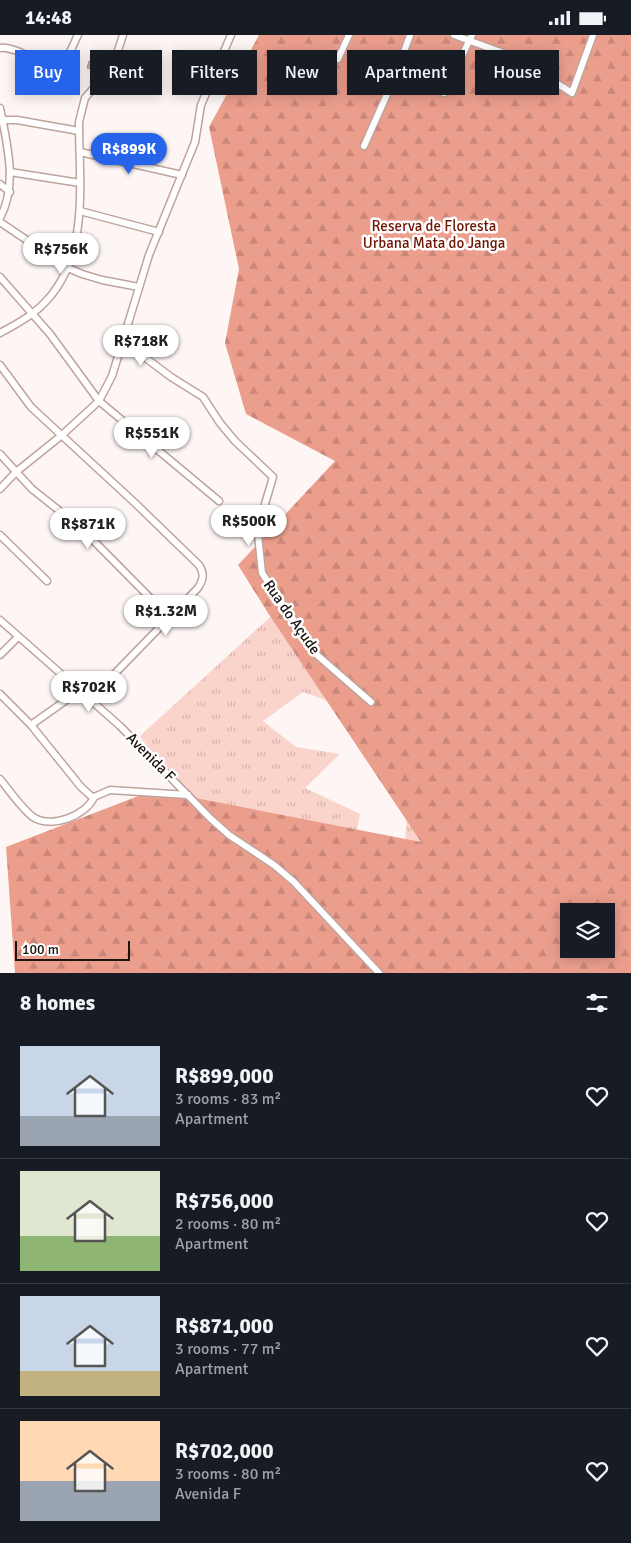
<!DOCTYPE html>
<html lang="en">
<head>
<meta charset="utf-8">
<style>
	body { margin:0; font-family:Signika,sans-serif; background:#20242c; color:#f1f3f6; height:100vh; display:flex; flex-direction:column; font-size:19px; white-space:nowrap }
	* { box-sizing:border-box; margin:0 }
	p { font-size:16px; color:#9ea1a6 }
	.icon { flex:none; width:28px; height:28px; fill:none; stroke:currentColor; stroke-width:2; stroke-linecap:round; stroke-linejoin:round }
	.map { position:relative; height:938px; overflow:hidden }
	.drawer { display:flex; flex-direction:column; background:#171b24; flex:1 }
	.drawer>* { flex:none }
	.guide { position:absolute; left:15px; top:15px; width:601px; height:45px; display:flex; gap:10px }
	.buttons { position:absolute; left:560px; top:868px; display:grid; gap:10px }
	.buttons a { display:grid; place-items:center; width:55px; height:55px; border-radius:0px; background:#171b24; box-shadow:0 2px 12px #0003; font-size:25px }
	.scale { position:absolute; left:15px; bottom:12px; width:115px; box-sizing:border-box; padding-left:5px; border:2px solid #1c1210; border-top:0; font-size:14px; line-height:18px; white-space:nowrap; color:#1c1210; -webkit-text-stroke:4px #fff; paint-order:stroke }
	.price { position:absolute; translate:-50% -42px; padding:0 11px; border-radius:18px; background:#fff; color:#222; font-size:16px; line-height:32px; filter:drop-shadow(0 1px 2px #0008) }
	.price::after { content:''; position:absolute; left:50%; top:30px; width:15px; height:11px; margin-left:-8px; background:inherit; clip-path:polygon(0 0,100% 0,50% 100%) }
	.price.selected { background:#2563eb; color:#fff }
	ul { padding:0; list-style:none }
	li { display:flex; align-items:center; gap:15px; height:125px; padding:0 20px }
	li+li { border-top:1px solid #363941 }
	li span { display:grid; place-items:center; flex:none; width:140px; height:100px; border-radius:0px; color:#555 }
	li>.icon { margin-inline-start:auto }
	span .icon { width:60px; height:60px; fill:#fffc; stroke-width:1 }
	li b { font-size:21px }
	h2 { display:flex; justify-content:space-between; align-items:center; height:60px; padding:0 20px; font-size:21px }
	.pill { padding:0 18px; border-radius:0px; background:#171b24; box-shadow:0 2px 12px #0003; font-size:18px; line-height:45px }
	.pill.selected { background:#2563eb; color:#fff }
	.status { display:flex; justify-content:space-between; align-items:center; height:35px; padding:0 25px; background:#171b24; direction:ltr }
	.status svg { height:14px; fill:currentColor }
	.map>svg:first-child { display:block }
	.grass { fill:url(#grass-tufts) }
	.forest { fill:url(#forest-firs); fill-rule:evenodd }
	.building { fill:url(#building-cross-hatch); stroke:#af948e }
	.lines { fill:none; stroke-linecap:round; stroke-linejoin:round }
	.street-casing { stroke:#bfa39d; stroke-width:9 }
	.street { stroke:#fff; stroke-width:6 }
	.labels { text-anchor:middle; stroke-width:5; stroke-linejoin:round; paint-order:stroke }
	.park-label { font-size:15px; fill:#6f1402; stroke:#fff }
	.street-label { font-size:15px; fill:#1c1210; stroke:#fff }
</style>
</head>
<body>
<div class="status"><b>14:48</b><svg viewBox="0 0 49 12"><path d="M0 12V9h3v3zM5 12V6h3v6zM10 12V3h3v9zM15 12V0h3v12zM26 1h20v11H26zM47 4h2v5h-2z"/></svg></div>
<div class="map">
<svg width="631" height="938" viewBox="0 0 631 938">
	<defs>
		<pattern id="grass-tufts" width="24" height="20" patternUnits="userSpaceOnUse" patternTransform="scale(1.25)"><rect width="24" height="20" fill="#fad3ca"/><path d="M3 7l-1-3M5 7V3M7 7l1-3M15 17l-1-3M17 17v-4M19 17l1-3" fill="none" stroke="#d6b4ac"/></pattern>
		<pattern id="forest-firs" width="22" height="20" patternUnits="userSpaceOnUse" patternTransform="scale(1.25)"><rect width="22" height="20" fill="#ec9e8d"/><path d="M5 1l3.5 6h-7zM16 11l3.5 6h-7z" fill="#ca8779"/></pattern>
		<pattern id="building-cross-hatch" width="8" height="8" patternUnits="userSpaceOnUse" patternTransform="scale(1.25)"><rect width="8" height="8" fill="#f5b5a7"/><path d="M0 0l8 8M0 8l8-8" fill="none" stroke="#d19b8f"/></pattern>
	</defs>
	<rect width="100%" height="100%" fill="#fdf6f5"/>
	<path class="grass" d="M631 305V347L479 702 403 846 408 755 385 686 303 657 263 686 296 712 340 719 305 753 360 779 354 810 199 788 140 701 338 520Z"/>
	<path class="forest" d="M259 0H631V938H15L6 812 154 755 421 807 268 578 238 530 335 426 246 379 225 308 239 234 209 92ZM569 876H606V914H569Z"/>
	<path class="building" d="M89 26 100 29 98 36 87 33Z"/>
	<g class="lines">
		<g class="street-casing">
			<g id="street">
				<path d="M454 0 517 23 572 58 593 0"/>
				<path d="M0 13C19 10 47 38 64 24 71 19 74 7 78 0"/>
				<path d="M338 24 349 0"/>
				<path d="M444 58 472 0"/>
				<path d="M0 73C7 109 18 149 0 183"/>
				<path d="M2 85H17L79 96"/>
				<path d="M364 111 396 39 410 0"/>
				<path d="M80 117 182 140"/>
				<path d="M10 137 80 148"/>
				<path d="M0 149 10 157"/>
				<path d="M80 176 159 197"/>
				<path d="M0 187 68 233 82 239 102 245 139 252"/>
				<path d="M0 242 50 299 99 366 219 466"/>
				<path d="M0 298C11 292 23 286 33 278 92 233 79 152 79 87L85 63 109 36 115 25 123 0"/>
				<path d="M123 306 171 342 203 362 220 388 235 406 273 442 265 469 258 500 262 538 317 620 371 667"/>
				<path d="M0 330 31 372 135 468 199 530C205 539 203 545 198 553L90 664"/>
				<path d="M0 419 32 454 81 493 170 583"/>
				<path d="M0 454 16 437 62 400 99 366 112 341 149 220 195 107 201 70 231 0"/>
				<path d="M0 500 47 546"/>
				<path d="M0 585 120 691 210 783 229 800 274 830 294 847 379 938"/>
				<path d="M0 620 18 602"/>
				<path d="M0 659 31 690 81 752 91 761 94 762 110 755 188 760"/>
				<path d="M31 690 79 656"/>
				<path d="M0 744C9 755 22 774 33 782 51 794 86 781 94 762"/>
			</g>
		</g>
		<use href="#street" class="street"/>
	</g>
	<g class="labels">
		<g class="park-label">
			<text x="434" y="196">Reserva de Floresta<tspan x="434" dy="17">Urbana Mata do Janga</tspan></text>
		</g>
		<g class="street-label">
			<text transform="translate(292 582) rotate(55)" y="5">Rua do Açude</text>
			<text transform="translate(151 722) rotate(45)" y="5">Avenida F</text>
		</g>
	</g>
</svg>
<div class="buttons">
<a><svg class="icon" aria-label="layers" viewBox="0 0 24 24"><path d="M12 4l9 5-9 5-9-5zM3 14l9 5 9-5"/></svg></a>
</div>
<div class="scale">100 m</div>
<b class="price selected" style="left:129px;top:140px">R$899K</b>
<b class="price" style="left:61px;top:240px">R$756K</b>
<b class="price" style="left:141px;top:332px">R$718K</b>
<b class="price" style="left:152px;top:424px">R$551K</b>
<b class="price" style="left:249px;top:512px">R$500K</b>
<b class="price" style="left:88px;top:515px">R$871K</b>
<b class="price" style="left:166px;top:602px">R$1.32M</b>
<b class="price" style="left:89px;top:678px">R$702K</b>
<div class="guide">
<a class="pill selected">Buy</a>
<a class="pill">Rent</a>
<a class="pill">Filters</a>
<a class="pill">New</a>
<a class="pill">Apartment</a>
<a class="pill">House</a>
</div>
</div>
<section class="drawer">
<h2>8 homes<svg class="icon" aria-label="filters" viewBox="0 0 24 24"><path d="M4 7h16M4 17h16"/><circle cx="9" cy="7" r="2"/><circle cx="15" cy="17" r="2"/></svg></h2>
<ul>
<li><span style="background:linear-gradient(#c9d6e8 70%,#9aa5b1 0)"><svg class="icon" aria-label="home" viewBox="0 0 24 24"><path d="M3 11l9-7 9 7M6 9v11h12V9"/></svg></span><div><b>R$899,000</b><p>3 rooms · 83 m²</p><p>Apartment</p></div><svg class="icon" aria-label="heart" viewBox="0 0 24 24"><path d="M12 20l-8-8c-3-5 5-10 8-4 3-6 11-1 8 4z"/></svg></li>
<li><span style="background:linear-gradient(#dfe7d0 65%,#8fb573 0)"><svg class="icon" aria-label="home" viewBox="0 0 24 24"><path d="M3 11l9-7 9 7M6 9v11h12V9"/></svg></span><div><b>R$756,000</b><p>2 rooms · 80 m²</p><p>Apartment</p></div><svg class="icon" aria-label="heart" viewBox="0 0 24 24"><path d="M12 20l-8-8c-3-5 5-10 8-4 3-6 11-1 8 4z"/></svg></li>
<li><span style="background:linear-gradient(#c9d6e8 75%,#c2b280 0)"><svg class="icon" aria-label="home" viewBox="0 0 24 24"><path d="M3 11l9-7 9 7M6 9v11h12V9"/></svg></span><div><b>R$871,000</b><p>3 rooms · 77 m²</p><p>Apartment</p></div><svg class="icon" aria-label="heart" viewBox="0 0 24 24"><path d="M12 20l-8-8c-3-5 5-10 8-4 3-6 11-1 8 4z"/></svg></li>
<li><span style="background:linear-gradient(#ffd9b3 60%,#9aa5b1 0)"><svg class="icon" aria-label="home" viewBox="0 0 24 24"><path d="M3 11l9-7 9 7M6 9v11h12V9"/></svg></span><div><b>R$702,000</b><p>3 rooms · 80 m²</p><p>Avenida F</p></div><svg class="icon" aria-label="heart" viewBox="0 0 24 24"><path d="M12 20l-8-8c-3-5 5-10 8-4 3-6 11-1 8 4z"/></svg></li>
</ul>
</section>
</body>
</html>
